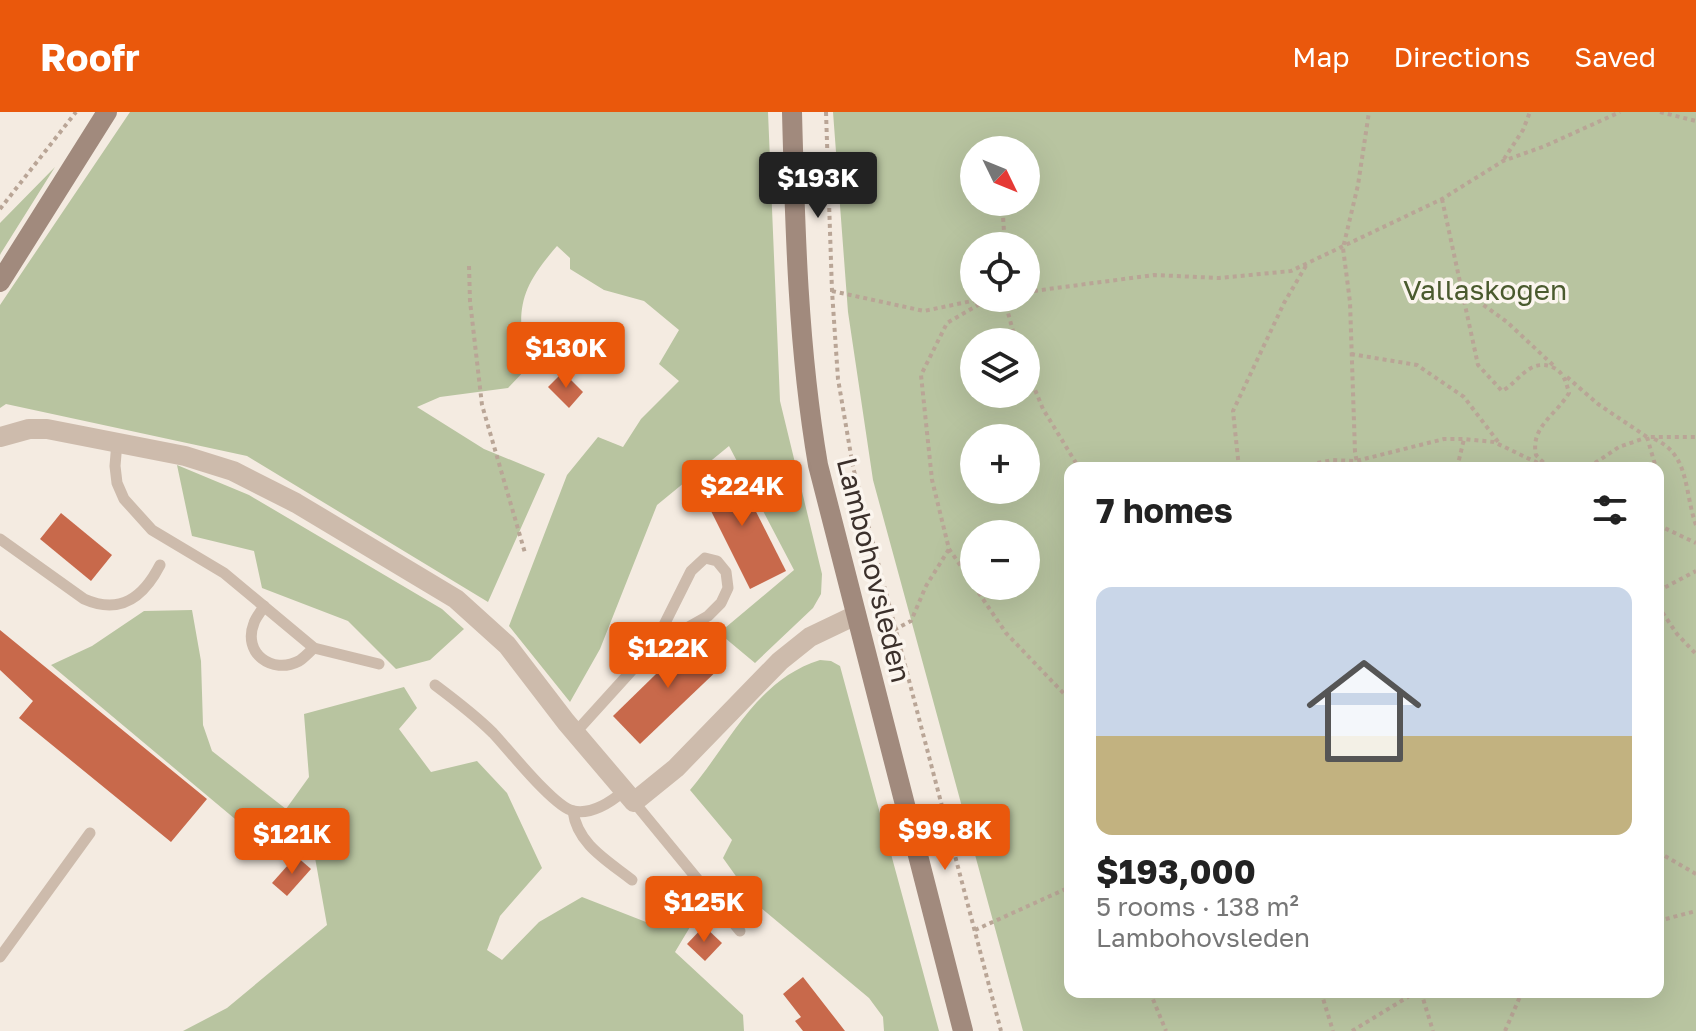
<!DOCTYPE html>
<html lang="en">
<head>
<meta charset="utf-8">
<style>
	body { margin:0; font-family:"Golos Text",sans-serif; background:#f2f2f2; color:#222; height:100vh; display:flex; flex-direction:column; font-size:30px; white-space:nowrap }
	* { box-sizing:border-box; margin:0 }
	p { font-size:26px; color:#767676 }
	.icon { flex:none; width:44px; height:44px; fill:none; stroke:currentColor; stroke-width:2; stroke-linecap:round; stroke-linejoin:round }
	.map { position:relative; flex:1; overflow:hidden }
	.panel { position:absolute; left:1064px; top:350px; width:600px; height:536px; display:flex; flex-direction:column; background:#fff; border-radius:16px; box-shadow:0 8px 32px #0002 }
	.panel>* { flex:none }
	.needle { width:52px; rotate:133deg }
	.buttons { position:absolute; left:960px; top:24px; display:grid; gap:16px }
	.buttons a { display:grid; place-items:center; width:80px; height:80px; border-radius:50%; background:#fff; box-shadow:0 8px 32px #0002; font-size:40px }
	.price { position:absolute; translate:-50% -68px; padding:0 18px; border-radius:8px; background:#ea580c; color:#fff; font-size:26px; line-height:52px; filter:drop-shadow(0 2px 4px #0008) }
	.price::after { content:''; position:absolute; left:50%; top:48px; width:24px; height:18px; margin-left:-12px; background:inherit; clip-path:polygon(0 0,100% 0,50% 100%) }
	.price.selected { background:#222; color:#fff }
	ul { padding:0; list-style:none }
	li { display:grid; align-content:center; gap:16px; height:424px; padding:0 32px }
	li span { display:grid; place-items:center; height:248px; border-radius:16px; color:#555 }
	li>.icon { margin-inline-start:auto }
	span .icon { width:144px; height:144px; fill:#fffc; stroke-width:1 }
	li b { font-size:34px }
	h2 { display:flex; justify-content:space-between; align-items:center; height:96px; padding:0 32px; font-size:34px }
	header { display:flex; align-items:center; gap:48px; box-sizing:border-box; height:112px; padding:0 40px; background:#ea580c; color:#fff }
	header strong { font-size:38px }
	nav { display:flex; gap:44px; margin-inline-start:auto; font-size:28px }
	.map>svg:first-child { display:block }
	.green { fill:#b8c4a0; fill-rule:evenodd }
	.building { fill:#c8694b }
	.lines { fill:none; stroke-linecap:round; stroke-linejoin:round }
	.path { stroke:#b9a596; stroke-width:4; stroke-dasharray:4 4; stroke-linecap:butt }
	.lane { stroke:#cdbbac; stroke-width:11 }
	.street { stroke:#cdbbac; stroke-width:20 }
	.secondary { stroke:#a18a7d; stroke-width:20 }
	.labels { text-anchor:middle; stroke-width:7; stroke-linejoin:round; paint-order:stroke }
	.park-label { font-size:28px; fill:#4a5a2e; stroke:#fbf5ee }
	.street-label { font-size:28px; fill:#3b302b; stroke:#fbf5ee }
</style>
</head>
<body>
<header>
<strong>Roofr</strong>
<nav><a>Map</a><a>Directions</a><a>Saved</a></nav>
</header>
<div class="map">
<svg width="1696" height="919" viewBox="0 0 1696 919">
	<rect width="100%" height="100%" fill="#f4ebe1"/>
	<g class="green">
		<path d="M130 0H768L780 289 822 462 821 482 813 496 755 551 719 521 794 458 729 334 657 393 600 537 570 590 509 514 567 363 598 325 623 335 641 307 679 269 659 252 679 218 644 189 604 178 570 157V146L557 134C518 179 516 198 527 256L508 276 440 285 417 295 484 337 545 362 488 490 247 344 6 292 0 296V193Z"/>
		<path d="M833 0H1696V919H1023L873 368 848 200ZM974 38H1026V90H974ZM974 134H1026V186H974ZM974 230H1026V282H974ZM974 326H1026V378H974ZM1070 356H1658V880H1070ZM974 422H1026V474H974Z"/>
		<path d="M55 55 1 141 0 143V111Z"/>
		<path d="M177 353 249 383 442 497 464 517 430 548 396 557 348 509 262 476 254 439 192 424Z"/>
		<path d="M192 498 201 549 203 613 212 639 286 697 309 665 304 602 404 575 417 596 399 617 431 660 477 649 507 681 542 756 500 804 487 838 502 848 539 810 582 785 646 810 675 799 690 815 675 840 743 903 744 919H183L227 896 327 813 309 712 284 748 51 553 92 534 144 499Z"/>
		<path d="M820 548 831 549 840 554 939 919H884L883 905 869 886 755 791 723 746 732 728 690 678C730 631 756 568 820 548Z"/>
	</g>
	<g class="building">
		<path d="M563 260 583 280 569 296 548 275Z"/>
		<path d="M734 356 786 459 750 477 698 373Z"/>
		<path d="M61 401 112 443 91 469 40 427Z"/>
		<path d="M0 518 207 687 171 730 19 606 33 589 0 558Z"/>
		<path d="M696 523 724 552 640 632 613 604Z"/>
		<path d="M296 744 311 757 287 784 272 771Z"/>
		<path d="M704 814 722 831 705 849 687 832Z"/>
		<path d="M803 865 845 919H803L795 909 801 905 783 882Z"/>
	</g>
	<g class="lines">
		<g class="path">
			<path d="M826 0 832 179 838 267 853 355 1001 919"/>
			<path d="M1660 0 1696 9"/>
			<path d="M1504 47 1523 18 1530 0"/>
			<path d="M1442 87 1478 253 1502 279C1519 270 1529 246 1552 255 1564 260 1566 270 1569 281 1556 303 1530 315 1536 343L1549 356"/>
			<path d="M1002 90 1005 134"/>
			<path d="M0 97 76 0"/>
			<path d="M469 154 470 189 482 293 525 441"/>
			<path d="M832 179 924 199 986 186"/>
			<path d="M1464 179 1507 210 1554 254"/>
			<path d="M1026 180 1154 163 1219 166 1291 159 1442 87 1503 49 1545 34 1620 0"/>
			<path d="M1004 186 1016 230"/>
			<path d="M1351 242 1417 253 1464 285 1499 331"/>
			<path d="M1026 256 1043 297 1079 356"/>
			<path d="M1567 265 1598 292 1647 325H1696"/>
			<path d="M1647 325 1656 356"/>
			<path d="M1654 327C1690 342 1684 380 1696 413"/>
			<path d="M1239 356 1233 299 1284 191 1307 152"/>
			<path d="M1294 356 1332 348 1356 349 1444 327H1464L1494 330 1542 353"/>
			<path d="M1358 356 1355 340 1350 190 1343 136 1358 73 1369 0"/>
			<path d="M1457 356 1464 327"/>
			<path d="M1580 356 1592 353 1619 335 1645 326"/>
			<path d="M1658 363 1661 391 1658 406"/>
			<path d="M1658 413 1696 431"/>
			<path d="M974 473 949 437 932 368 921 263 947 211 990 186"/>
			<path d="M974 474 1006 521 1070 588"/>
			<path d="M1658 479 1696 459"/>
			<path d="M1658 494 1677 522 1696 542"/>
			<path d="M880 525 911 509 926 474 949 437"/>
			<path d="M1658 740 1696 762"/>
			<path d="M1658 809 1696 799"/>
			<path d="M975 818 1070 775"/>
			<path d="M1150 880 1166 919"/>
			<path d="M1321 880 1333 919"/>
			<path d="M1421 880 1433 919"/>
			<path d="M1352 919 1416 880"/>
			<path d="M1505 919 1522 880"/>
		</g>
		<g class="lane">
			<path d="M117 330 115 354 117 371 124 387 152 418 224 461 314 536 379 552"/>
			<path d="M0 427 84 487C120 503 143 486 160 453"/>
			<path d="M264 494C261 500 256 505 254 511 242 541 272 563 299 549 304 546 309 540 314 536"/>
			<path d="M435 573C455 588 475 603 493 621 509 638 554 695 573 699 592 703 611 690 624 679"/>
			<path d="M575 621 653 535 708 504 721 491 728 476 726 460 717 449 705 446 691 459 653 535"/>
			<path d="M634 690 740 819"/>
			<path d="M573 699C577 732 608 749 632 768"/>
			<path d="M0 845 90 721"/>
		</g>
		<path class="street" d="M0 325 29 317H47L185 344 233 359 296 391 456 487 507 533 566 610 634 690 676 656 780 549 810 525 856 503"/>
		<g class="secondary">
			<path d="M792 0C795 118 798 236 818 353L963 919"/>
			<path d="M0 170 107 0"/>
		</g>
	</g>
	<g class="labels">
		<g class="park-label">
			<text x="1485" y="188">Vallaskogen</text>
		</g>
		<g class="street-label">
			<text transform="translate(874 458) rotate(76)" y="10">Lambohovsleden</text>
		</g>
	</g>
</svg>
<div class="buttons">
<a><svg class="needle" viewBox="-14 -14 28 28"><path d="M0-13l5 13h-10z" fill="#e53935"/><path d="M0 13l5-13h-10z" fill="#767676"/></svg></a>
<a><svg class="icon" aria-label="locate" viewBox="0 0 24 24"><circle cx="12" cy="12" r="6"/><path d="M12 2v4M12 18v4M2 12h4M18 12h4"/></svg></a>
<a><svg class="icon" aria-label="layers" viewBox="0 0 24 24"><path d="M12 4l9 5-9 5-9-5zM3 14l9 5 9-5"/></svg></a>
<a>+</a>
<a>−</a>
</div>
<b class="price selected" style="left:818px;top:108px">$193K</b>
<b class="price" style="left:566px;top:278px">$130K</b>
<b class="price" style="left:742px;top:416px">$224K</b>
<b class="price" style="left:668px;top:578px">$122K</b>
<b class="price" style="left:945px;top:760px">$99.8K</b>
<b class="price" style="left:292px;top:764px">$121K</b>
<b class="price" style="left:704px;top:832px">$125K</b>
<section class="panel">
<h2>7 homes<svg class="icon" aria-label="filters" viewBox="0 0 24 24"><path d="M4 7h16M4 17h16"/><circle cx="9" cy="7" r="2"/><circle cx="15" cy="17" r="2"/></svg></h2>
<ul>
<li><span style="background:linear-gradient(#c9d6e8 60%,#c2b280 0)"><svg class="icon" aria-label="home" viewBox="0 0 24 24"><path d="M3 11l9-7 9 7M6 9v11h12V9"/></svg></span><div><b>$193,000</b><p>5 rooms · 138 m²</p><p>Lambohovsleden</p></div></li>
</ul>
</section>
</div>
</body>
</html>
